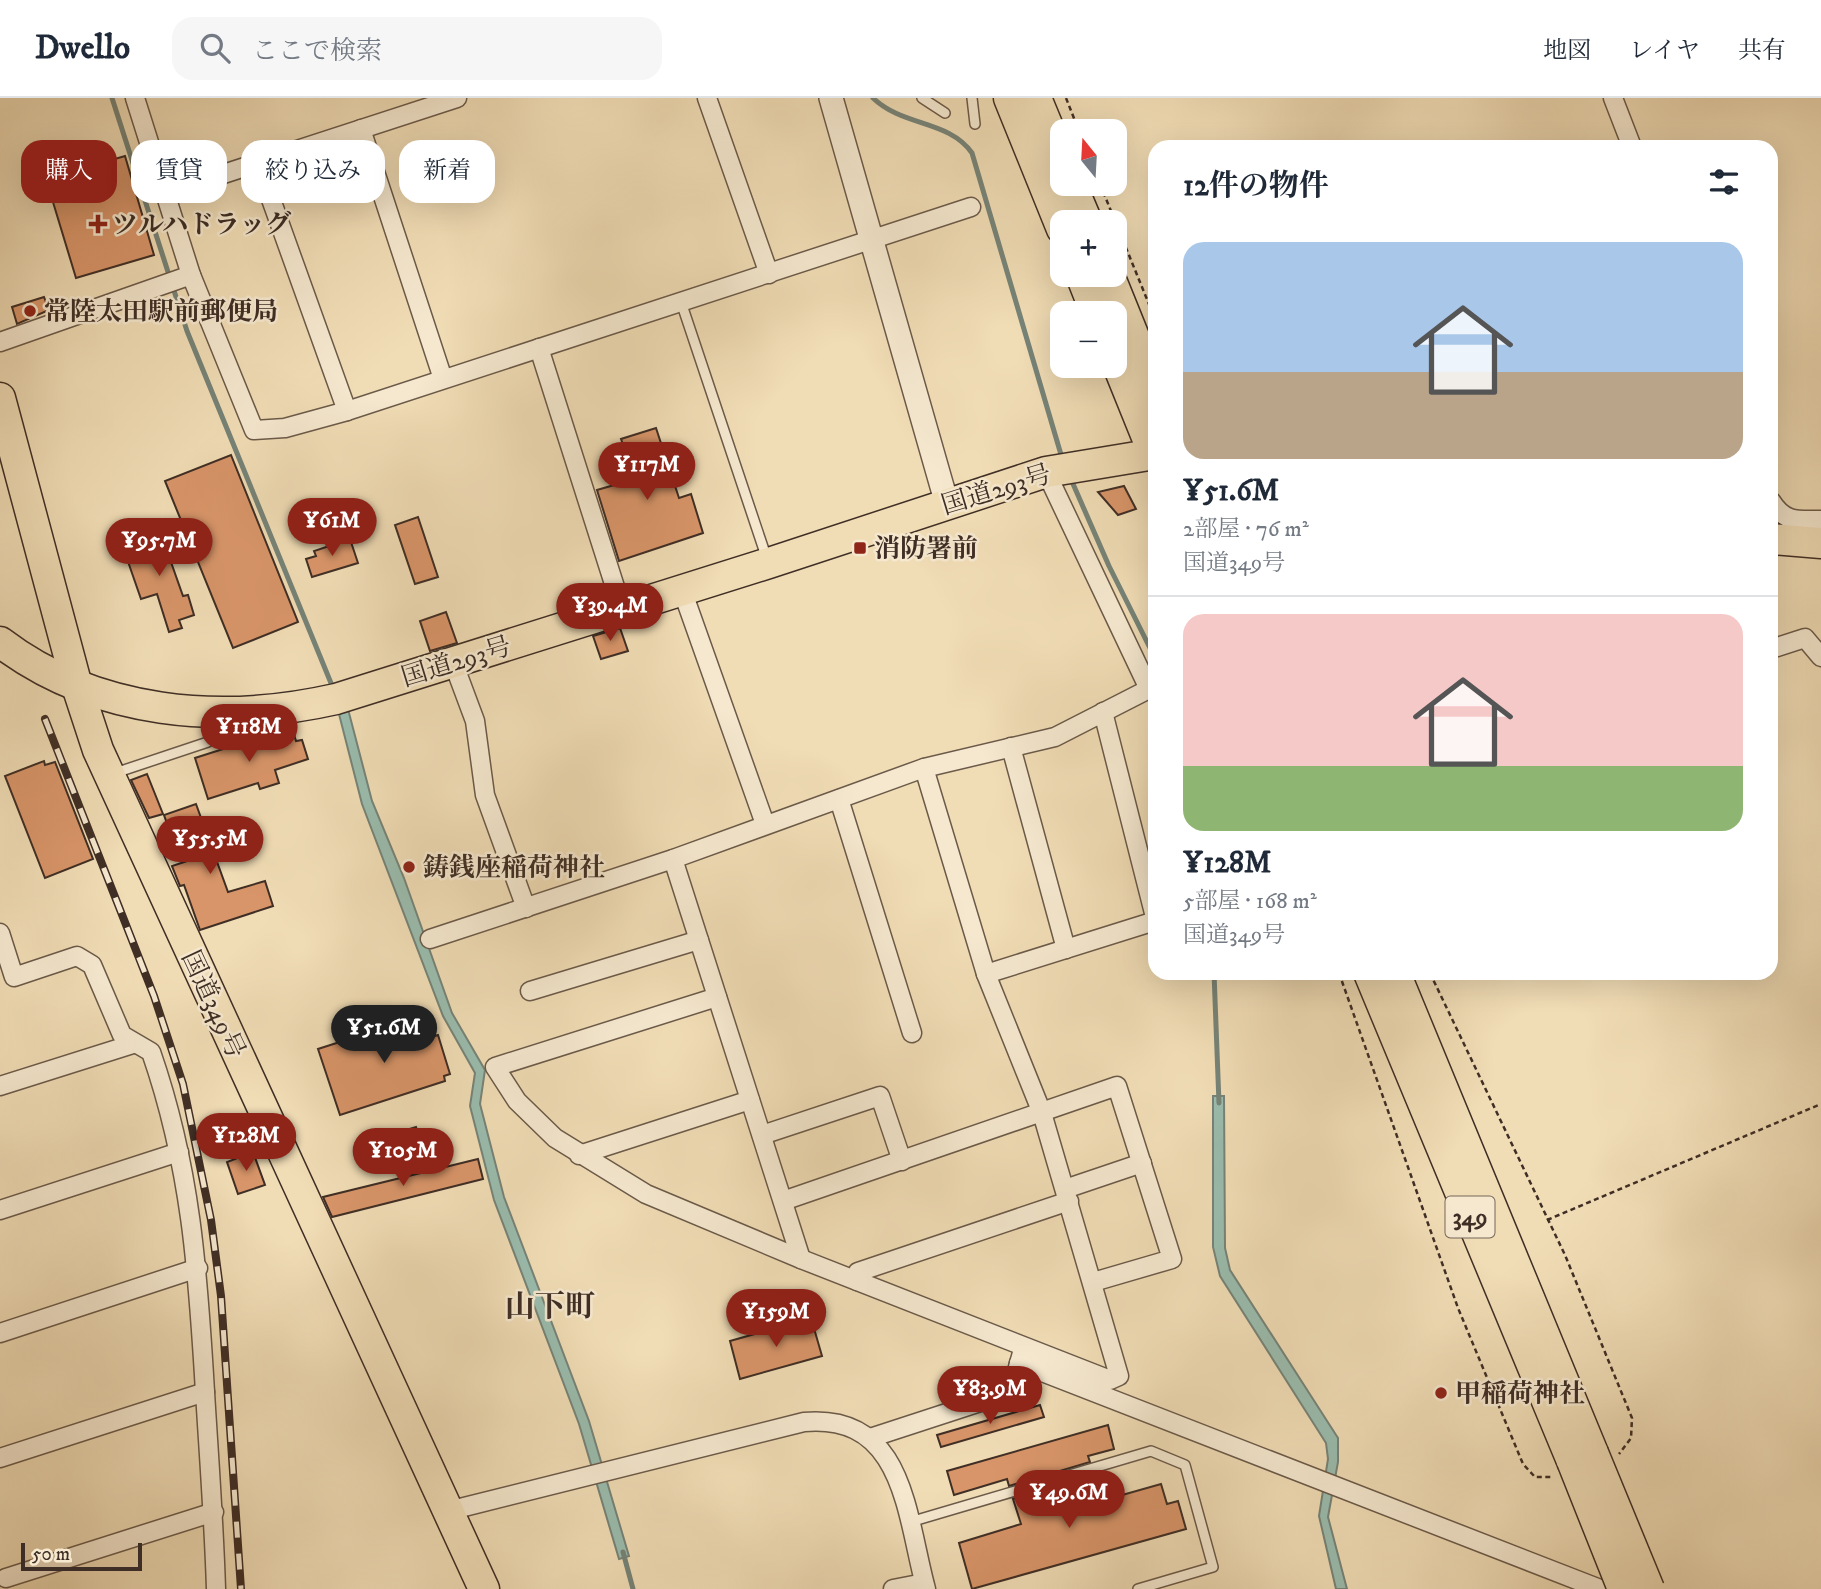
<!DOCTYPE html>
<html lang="ja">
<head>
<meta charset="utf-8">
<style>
	body { margin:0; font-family:"IM FELL DW Pica","Noto Serif JP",serif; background:#f6f6f7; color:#1f2937; height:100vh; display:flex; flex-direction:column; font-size:26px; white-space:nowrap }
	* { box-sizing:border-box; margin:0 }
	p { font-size:23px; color:#747a83 }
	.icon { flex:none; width:38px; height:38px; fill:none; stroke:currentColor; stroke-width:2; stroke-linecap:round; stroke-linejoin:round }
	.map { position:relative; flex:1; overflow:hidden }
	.details { position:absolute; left:1148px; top:42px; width:630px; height:840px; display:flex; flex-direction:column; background:#fff; border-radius:21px; box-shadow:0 7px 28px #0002 }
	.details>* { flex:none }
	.hud { position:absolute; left:21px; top:42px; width:665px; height:63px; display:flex; gap:14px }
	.needle { width:46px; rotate:342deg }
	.controls { position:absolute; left:1050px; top:21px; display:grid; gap:14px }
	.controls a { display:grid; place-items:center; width:77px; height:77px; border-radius:14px; background:#fff; box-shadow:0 7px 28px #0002; font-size:35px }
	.scale { position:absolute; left:21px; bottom:18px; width:121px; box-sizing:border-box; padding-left:7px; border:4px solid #3f2e25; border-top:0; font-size:19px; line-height:24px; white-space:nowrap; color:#3f2e25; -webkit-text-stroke:5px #f5e8cf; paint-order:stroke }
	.price { position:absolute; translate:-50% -60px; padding:0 16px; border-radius:24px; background:#8f2418; color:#fff; font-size:23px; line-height:46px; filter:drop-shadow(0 2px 4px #0008) }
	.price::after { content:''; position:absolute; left:50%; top:42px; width:21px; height:16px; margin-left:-10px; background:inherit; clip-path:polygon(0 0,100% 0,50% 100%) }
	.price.active { background:#222; color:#fff }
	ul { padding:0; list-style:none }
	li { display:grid; align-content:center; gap:14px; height:371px; padding:0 35px }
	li+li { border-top:2px solid #e0e1e3 }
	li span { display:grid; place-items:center; height:217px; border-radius:21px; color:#555 }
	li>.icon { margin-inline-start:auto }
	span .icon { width:126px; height:126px; fill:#fffc; stroke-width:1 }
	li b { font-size:30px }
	h2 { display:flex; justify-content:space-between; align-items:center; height:84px; padding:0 35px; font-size:30px }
	.tag { padding:0 24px; border-radius:21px; background:#fff; box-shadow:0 7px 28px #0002; font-size:24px; line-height:63px }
	.tag.active { background:#8f2418; color:#fff }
	header { display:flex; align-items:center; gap:42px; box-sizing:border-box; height:98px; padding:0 35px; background:#fff; border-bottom:2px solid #e0e1e3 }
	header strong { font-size:33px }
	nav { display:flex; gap:38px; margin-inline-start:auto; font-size:24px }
	.search { width:490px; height:63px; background:#f6f6f7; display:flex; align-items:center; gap:18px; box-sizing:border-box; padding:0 24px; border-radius:21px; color:#747a83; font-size:26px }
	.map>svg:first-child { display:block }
	.water { fill:#9abcae; stroke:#768377; stroke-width:2 }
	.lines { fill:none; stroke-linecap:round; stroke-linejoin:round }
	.stream { stroke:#768377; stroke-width:5 }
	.building { fill:#d89569; stroke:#3f2e25; stroke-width:2 }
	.service-casing { stroke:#6b5a49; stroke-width:12 }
	.minor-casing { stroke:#6b5a49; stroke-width:21 }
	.tertiary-casing { stroke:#6b5a49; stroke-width:26 }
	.trunk-casing { stroke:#3f2e25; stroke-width:33 }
	.path { stroke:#3f2e25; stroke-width:2.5; stroke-dasharray:5 3.5; stroke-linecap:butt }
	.service { stroke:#f5e8cf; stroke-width:9 }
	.minor { stroke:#f5e8cf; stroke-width:18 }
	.tertiary { stroke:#f5e8cf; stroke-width:23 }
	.trunk { stroke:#f0dcb5; stroke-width:30 }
	.rail-casing { stroke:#3f2e25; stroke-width:8 }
	.rail { stroke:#f5e8cf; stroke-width:5; stroke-dasharray:16; stroke-linecap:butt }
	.trunk-bridge-casing { stroke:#3f2e25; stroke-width:33; stroke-linecap:butt }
	.trunk-bridge { stroke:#f0dcb5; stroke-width:30 }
	.poi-dot { fill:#8f2418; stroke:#f5e8cf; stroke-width:2.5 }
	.labels { text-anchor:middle; stroke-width:5; stroke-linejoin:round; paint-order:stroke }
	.shield { fill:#f5e8cf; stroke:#766658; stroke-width:2 }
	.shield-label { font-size:24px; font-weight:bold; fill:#3f2e25 }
	.poi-label { font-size:26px; font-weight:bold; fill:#3f2e25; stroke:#f5e8cf; text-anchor:start }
	.street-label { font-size:26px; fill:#3f2e25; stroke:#f5e8cf }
	.quarter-label { font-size:30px; font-weight:bold; fill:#3f2e25; stroke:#f5e8cf }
</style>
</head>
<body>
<header>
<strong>Dwello</strong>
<div class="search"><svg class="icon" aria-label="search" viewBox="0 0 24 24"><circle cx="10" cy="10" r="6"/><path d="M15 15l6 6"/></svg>ここで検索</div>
<nav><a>地図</a><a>レイヤ</a><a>共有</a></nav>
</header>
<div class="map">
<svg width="1821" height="1491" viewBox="0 0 1821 1491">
	<rect width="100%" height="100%" fill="#f0dcb5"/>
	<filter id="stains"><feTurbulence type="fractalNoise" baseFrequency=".00286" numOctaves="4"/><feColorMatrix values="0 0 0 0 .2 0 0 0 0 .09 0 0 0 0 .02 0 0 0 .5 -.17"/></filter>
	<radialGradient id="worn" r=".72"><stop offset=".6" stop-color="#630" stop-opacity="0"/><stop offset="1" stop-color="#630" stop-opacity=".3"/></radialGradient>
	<g class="water">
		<path d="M348 611 372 703 404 780 452 915 485 972 480 1006 504 1099 589 1323 629 1458 619 1461 579 1326 494 1102 470 1008 475 975 443 918 362 706 339 616Z"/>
		<path d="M1213 998H1224L1225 1150 1230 1172 1338 1340V1364L1328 1419 1347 1491H1336L1319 1418 1328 1361 1326 1345 1220 1178 1213 1149Z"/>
	</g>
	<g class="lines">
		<g class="stream">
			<path d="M112 0 187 233 333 590"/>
			<path d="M873 0C903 29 949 22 972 55L1062 360"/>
			<path d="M1070 379 1109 468 1155 560"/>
			<path d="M1214 875 1219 1005"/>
			<path d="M623 1454 633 1491"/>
		</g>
	</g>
	<g class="building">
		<path d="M125 58 154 157 76 180 46 81Z"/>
		<path d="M44 199 49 212 17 226 12 209Z"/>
		<path d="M656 330 679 400 691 396 703 435 619 463 597 392 635 381 621 341Z"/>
		<path d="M231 357 298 524 233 550 165 383Z"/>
		<path d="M1124 388 1136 411 1118 417 1098 394Z"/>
		<path d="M418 419 438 479 415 486 395 427Z"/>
		<path d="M160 433 183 498 188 497 194 517 179 522 182 530 169 534 157 496 141 501 125 455 135 452 132 442Z"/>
		<path d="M350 441 358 465 312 479 306 461 316 458 314 453Z"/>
		<path d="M446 514 457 545 430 553 420 523Z"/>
		<path d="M620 530 628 553 601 561 593 538Z"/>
		<path d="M293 633 296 643 302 642 308 661 275 672 279 685 260 691 258 685 208 701 195 660 264 638 265 642Z"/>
		<path d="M44 663 45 667 55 664 93 761 45 780 5 678Z"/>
		<path d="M147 676 163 716 149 720 131 682Z"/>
		<path d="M196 706 228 794 265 783 273 808 200 832 184 787 180 788 172 768 187 763 176 729 169 731 164 717Z"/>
		<path d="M424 917 431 939 438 937 450 976 444 978 445 983 340 1017 318 951Z"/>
		<path d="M416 1029 423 1050 391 1060 384 1039Z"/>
		<path d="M253 1054 265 1087 238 1096 227 1064Z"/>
		<path d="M478 1061 483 1081 332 1119 323 1099Z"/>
		<path d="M811 1220 822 1258 740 1281 730 1243Z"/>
		<path d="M1040 1307 1044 1319 941 1349 937 1337Z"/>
		<path d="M1108 1327 1114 1351 1088 1358 1090 1364 1009 1388 1007 1381 954 1397 947 1373Z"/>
		<path d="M1094 1377 1101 1403 1161 1386 1167 1406 1178 1403 1186 1431 972 1491 959 1445 1021 1426 1013 1401Z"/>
	</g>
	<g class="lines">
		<g class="service-casing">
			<g id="service">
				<path d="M922 0 945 15"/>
				<path d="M972 0 975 26"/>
				<path d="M681 204 767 461"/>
				<path d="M115 675 208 644 213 617"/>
				<path d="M910 1424 1151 1353 1185 1367 1213 1469 1138 1491"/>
			</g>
		</g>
		<g class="minor-casing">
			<g id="minor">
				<path d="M135 0 191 177 254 332 285 330 347 313 971 109"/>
				<path d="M707 0 769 176"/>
				<path d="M1613 0 1632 49"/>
				<path d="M361 31 443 281"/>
				<path d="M258 65 347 313"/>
				<path d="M165 95 457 0"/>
				<path d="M0 244 191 177"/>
				<path d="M539 250 622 511"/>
				<path d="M1771 403C1785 425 1797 422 1821 422"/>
				<path d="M682 492 765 726"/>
				<path d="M1771 551 1805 540 1821 559"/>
				<path d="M453 564 475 623 485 697 526 810"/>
				<path d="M1103 614 1155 819"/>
				<path d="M1011 649 1066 851"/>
				<path d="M839 701 912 935"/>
				<path d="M673 761 801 1161"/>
				<path d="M0 835 14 879 77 858 92 867 122 937 151 954C191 1069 198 1174 205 1294 209 1360 214 1425 216 1491"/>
				<path d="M430 841 673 761 924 670 1055 639 1149 591 1046 374"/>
				<path d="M986 876 1155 823"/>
				<path d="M530 893 699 842"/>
				<path d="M717 899 495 969 517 1003 555 1040 646 1096 801 1161 1110 1282 1119 1278 1042 1015 986 876 924 670"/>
				<path d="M0 988 133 946"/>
				<path d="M762 1037 880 998 902 1063"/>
				<path d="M579 1057 750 1002"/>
				<path d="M1065 1091 1142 1065"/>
				<path d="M783 1103 1117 988 1172 1161 1093 1184"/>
				<path d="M0 1112 179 1054"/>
				<path d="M857 1183 858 1174 1069 1103"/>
				<path d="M0 1235 198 1170"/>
				<path d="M1019 1265 1600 1491"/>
				<path d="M870 1340 1011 1294 1022 1255"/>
				<path d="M0 1360 205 1294"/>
				<path d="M448 1413 804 1324C905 1315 906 1418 926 1491"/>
				<path d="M6 1480 214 1414"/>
				<path d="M893 1491 924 1485"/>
			</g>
		</g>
		<g class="tertiary-casing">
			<path id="tertiary" d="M831 0 947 406"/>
		</g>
		<g class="trunk-casing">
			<g id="trunk">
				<path d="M1009 0 1062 131"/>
				<path d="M1036 0 1062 63"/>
				<path d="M1071 86 1087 124"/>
				<path d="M1081 177 1096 215"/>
				<path d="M1109 177 1155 291"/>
				<path d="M1115 260 1155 359"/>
				<path d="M0 300 77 588 98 652 484 1491"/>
				<path d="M1771 441 1821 445"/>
				<path d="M0 544C96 617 221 627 336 601L769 465 1046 374 1155 356"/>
				<path d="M1369 875 1572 1363"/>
				<path d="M1395 875 1593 1355"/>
			</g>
		</g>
		<g class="path">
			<path d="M1066 0 1079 33"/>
			<path d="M1100 86 1155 221"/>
			<path d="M1339 875 1458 1210 1523 1366 1535 1379H1553"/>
			<path d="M1430 875 1565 1157 1632 1320 1631 1340 1619 1356"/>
			<path d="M1547 1122 1821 1006"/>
		</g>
		<use href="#service" class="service"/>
		<use href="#minor" class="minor"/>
		<use href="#tertiary" class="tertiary"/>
		<use href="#trunk" class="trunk"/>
		<g class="rail-casing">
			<path id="rail" d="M45 621 154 898 183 986 211 1122 221 1198 241 1491"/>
		</g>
		<use href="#rail" class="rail"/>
		<g class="trunk-bridge-casing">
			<g id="trunk-bridge">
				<path d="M1593 1355 1649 1491"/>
				<path d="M1572 1363 1623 1491"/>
			</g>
		</g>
		<use href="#trunk-bridge" class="trunk-bridge"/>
	</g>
	<g class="poi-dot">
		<path d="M94.5 115.5h7v7h7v7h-7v7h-7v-7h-7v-7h7z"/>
		<circle cx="30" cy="213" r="7"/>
		<rect x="853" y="443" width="14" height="14" rx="3.5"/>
		<circle cx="409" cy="769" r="7"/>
		<circle cx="1441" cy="1295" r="7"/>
	</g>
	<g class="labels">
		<rect class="shield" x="1445.5" y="1098.5" width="49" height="41" rx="5"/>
		<g class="shield-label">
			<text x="1470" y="1127">349</text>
		</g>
		<g class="poi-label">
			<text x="112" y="135">ツルハドラッグ</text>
			<text x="44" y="222">常陸太田駅前郵便局</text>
			<text x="874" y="459">消防署前</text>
			<text x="423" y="778">鋳銭座稲荷神社</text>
			<text x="1455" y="1304">甲稲荷神社</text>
		</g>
		<g class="street-label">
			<text transform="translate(996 391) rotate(-17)" y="9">国道293号</text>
			<text transform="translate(456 563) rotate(-17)" y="9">国道293号</text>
			<text transform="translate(214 906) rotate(65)" y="9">国道349号</text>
		</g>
		<g class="quarter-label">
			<text x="550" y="1218">山下町</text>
		</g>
	</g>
	<rect width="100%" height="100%" filter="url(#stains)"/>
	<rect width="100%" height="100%" fill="url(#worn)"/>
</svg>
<div class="controls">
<a><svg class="needle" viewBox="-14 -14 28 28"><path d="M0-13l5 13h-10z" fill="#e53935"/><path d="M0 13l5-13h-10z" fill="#747a83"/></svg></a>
<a>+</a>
<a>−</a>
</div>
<div class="scale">50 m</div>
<b class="price" style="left:647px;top:404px">¥117M</b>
<b class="price" style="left:332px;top:460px">¥61M</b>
<b class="price" style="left:159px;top:480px">¥95.7M</b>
<b class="price" style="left:610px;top:545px">¥39.4M</b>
<b class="price" style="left:249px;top:666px">¥118M</b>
<b class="price" style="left:210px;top:778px">¥55.5M</b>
<b class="price active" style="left:384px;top:967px">¥51.6M</b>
<b class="price" style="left:246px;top:1075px">¥128M</b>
<b class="price" style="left:403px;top:1090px">¥105M</b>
<b class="price" style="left:776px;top:1251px">¥159M</b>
<b class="price" style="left:990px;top:1328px">¥83.9M</b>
<b class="price" style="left:1069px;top:1432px">¥49.6M</b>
<div class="hud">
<a class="tag active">購入</a>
<a class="tag">賃貸</a>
<a class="tag">絞り込み</a>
<a class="tag">新着</a>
</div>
<section class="details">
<h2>12件の物件<svg class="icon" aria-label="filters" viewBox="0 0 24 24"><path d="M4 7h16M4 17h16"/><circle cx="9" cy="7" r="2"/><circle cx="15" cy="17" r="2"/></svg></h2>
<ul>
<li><span style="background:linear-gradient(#a9c7e8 60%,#b9a48a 0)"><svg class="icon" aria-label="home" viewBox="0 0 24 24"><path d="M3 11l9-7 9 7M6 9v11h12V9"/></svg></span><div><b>¥51.6M</b><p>2部屋 · 76 m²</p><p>国道349号</p></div></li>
<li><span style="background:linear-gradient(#f6c9c9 70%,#8fb573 0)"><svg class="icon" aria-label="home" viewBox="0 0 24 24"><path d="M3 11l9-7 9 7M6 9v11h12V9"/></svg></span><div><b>¥128M</b><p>5部屋 · 168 m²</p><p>国道349号</p></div></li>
</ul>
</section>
</div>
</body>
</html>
